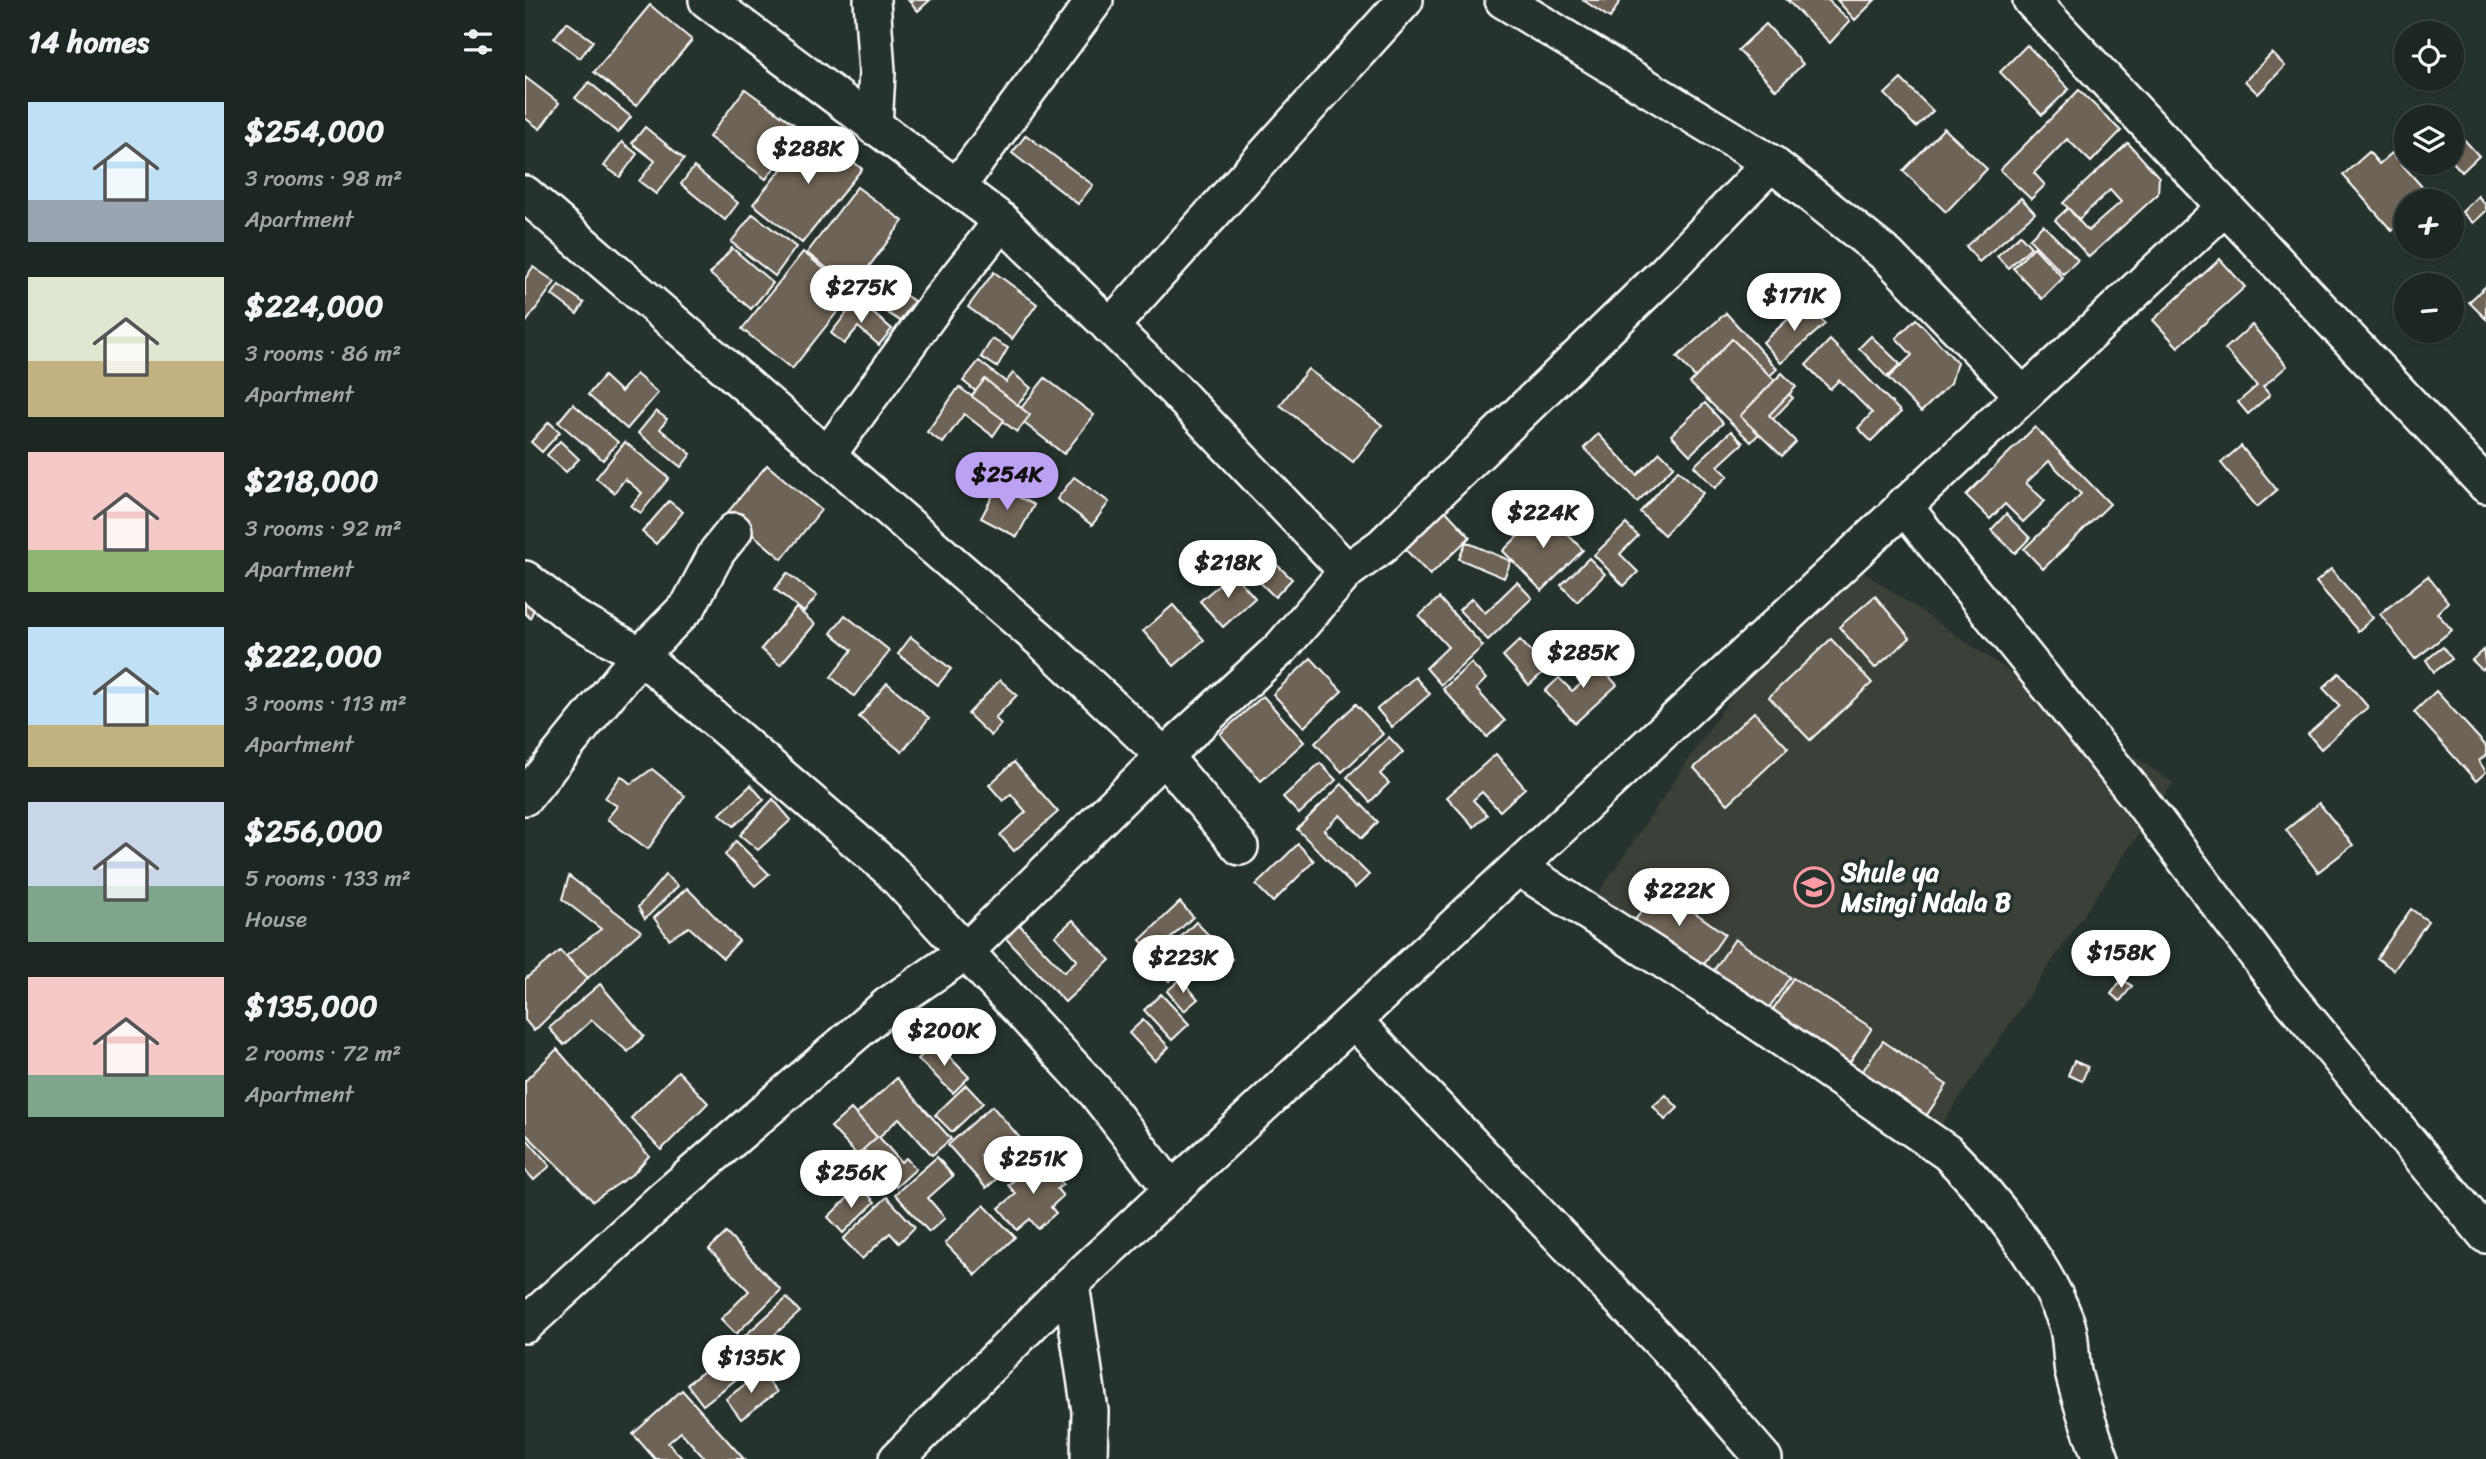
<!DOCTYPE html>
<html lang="en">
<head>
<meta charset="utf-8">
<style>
	body { margin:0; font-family:Sriracha,sans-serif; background:#29322f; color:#f1f3f6; height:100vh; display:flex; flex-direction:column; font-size:26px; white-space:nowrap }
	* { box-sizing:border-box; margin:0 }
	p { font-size:23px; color:#a0a5a5 }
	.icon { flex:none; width:38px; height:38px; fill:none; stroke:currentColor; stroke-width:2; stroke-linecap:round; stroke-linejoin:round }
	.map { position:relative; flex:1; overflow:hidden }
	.drawer { display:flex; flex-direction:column; background:#1c2622; width:525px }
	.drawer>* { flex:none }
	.tools { position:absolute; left:1869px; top:21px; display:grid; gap:14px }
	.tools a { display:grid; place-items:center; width:70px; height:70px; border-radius:50%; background:#1c2622; box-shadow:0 2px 5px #0004,0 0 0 2px #3a4340; font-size:35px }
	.price { position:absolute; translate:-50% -60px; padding:0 16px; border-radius:24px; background:#fff; color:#222; font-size:23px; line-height:46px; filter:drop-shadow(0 2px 4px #0008) }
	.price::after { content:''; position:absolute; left:50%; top:42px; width:21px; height:16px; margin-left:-10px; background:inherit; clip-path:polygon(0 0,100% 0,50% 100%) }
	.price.current { background:#bca0f2; color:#111 }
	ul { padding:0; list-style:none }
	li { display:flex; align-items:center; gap:21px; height:175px; padding:0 28px }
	li span { display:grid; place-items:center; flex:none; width:196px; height:140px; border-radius:0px; color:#555 }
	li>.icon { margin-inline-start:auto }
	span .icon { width:84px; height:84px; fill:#fffc; stroke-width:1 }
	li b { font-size:30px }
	h2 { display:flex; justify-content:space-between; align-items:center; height:84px; padding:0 28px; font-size:30px }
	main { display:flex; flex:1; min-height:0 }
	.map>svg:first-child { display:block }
	.built { fill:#3b4139 }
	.building { fill:#6d6356; stroke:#fff; stroke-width:2 }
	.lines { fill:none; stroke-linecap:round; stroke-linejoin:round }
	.minor-casing { stroke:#fff; stroke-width:40 }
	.minor { stroke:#26332d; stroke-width:35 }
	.labels { text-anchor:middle; stroke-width:7; stroke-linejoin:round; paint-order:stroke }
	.poi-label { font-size:26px; font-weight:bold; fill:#fff; stroke:#26332d; text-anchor:start }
</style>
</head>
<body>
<main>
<section class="drawer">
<h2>14 homes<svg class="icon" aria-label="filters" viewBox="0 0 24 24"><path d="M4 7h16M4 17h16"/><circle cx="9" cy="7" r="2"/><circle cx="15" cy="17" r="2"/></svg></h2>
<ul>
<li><span style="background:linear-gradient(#bfe0f5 70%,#9aa5b1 0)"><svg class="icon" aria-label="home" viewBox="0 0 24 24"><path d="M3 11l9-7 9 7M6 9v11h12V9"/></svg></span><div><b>$254,000</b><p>3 rooms · 98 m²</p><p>Apartment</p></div></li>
<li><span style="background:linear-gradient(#dfe7d0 60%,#c2b280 0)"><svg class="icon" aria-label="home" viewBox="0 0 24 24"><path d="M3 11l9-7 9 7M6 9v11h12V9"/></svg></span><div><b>$224,000</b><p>3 rooms · 86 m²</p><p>Apartment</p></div></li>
<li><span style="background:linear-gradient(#f6c9c9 70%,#8fb573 0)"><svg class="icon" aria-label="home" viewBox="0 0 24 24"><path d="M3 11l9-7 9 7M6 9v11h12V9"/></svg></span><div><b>$218,000</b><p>3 rooms · 92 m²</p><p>Apartment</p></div></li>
<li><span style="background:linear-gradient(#bfe0f5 70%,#c2b280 0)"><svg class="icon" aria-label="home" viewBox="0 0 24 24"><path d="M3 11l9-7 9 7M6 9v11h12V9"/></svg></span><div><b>$222,000</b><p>3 rooms · 113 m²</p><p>Apartment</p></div></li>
<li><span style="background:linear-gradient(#c9d6e8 60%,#7fa58c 0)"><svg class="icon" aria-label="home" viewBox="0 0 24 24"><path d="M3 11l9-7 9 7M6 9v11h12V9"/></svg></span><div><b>$256,000</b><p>5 rooms · 133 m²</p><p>House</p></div></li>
<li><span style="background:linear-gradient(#f6c9c9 70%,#7fa58c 0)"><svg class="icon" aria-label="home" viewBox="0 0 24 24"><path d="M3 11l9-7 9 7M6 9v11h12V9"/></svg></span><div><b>$135,000</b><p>2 rooms · 72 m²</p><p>Apartment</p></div></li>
</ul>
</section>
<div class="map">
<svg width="1961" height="1459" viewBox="0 0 1961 1459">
	<rect width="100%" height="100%" fill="#26332d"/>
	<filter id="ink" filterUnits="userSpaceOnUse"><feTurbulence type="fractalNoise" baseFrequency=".0143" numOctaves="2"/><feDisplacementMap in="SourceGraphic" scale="14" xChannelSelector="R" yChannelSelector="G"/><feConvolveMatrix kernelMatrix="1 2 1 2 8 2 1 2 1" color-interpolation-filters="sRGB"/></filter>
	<g filter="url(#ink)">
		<path class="built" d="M1306 550 1648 783 1408 1137 1066 904Z"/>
		<g class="building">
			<path d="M383 0H405L393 11Z"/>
			<path d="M1058 0H1096L1085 18Z"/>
			<path d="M1262 0H1303L1325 21 1305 43Z"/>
			<path d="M1312 0H1350L1330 20Z"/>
			<path d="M125 5 167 40 111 106 69 72Z"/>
			<path d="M42 22 68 41 55 58 29 38Z"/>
			<path d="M1241 24 1278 64 1251 90 1213 50Z"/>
			<path d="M1502 45 1544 89 1517 115 1475 72Z"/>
			<path d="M1747 53 1760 66 1733 94 1720 81Z"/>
			<path d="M0 77 34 103 15 129 0 118Z"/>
			<path d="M1376 79 1408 111 1391 127 1360 94Z"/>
			<path d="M64 82 106 117 93 133 50 98Z"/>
			<path d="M220 89 277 130 241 179 184 137Z"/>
			<path d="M1554 90 1596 131 1566 162 1542 139 1509 173 1520 185 1506 199 1475 170Z"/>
			<path d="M1927 126 1954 156 1937 172 1927 161Z"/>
			<path d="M120 127 159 159 131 194 114 181 130 161 107 143Z"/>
			<path d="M1419 128 1462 169 1421 212 1378 171Z"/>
			<path d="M289 129 337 169 277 243 228 204Z"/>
			<path d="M501 135 568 185 553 204 487 153Z"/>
			<path d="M97 142 112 154 95 177 79 166Z"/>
			<path d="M1881 142V162L1871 151Z"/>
			<path d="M1603 143 1634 177 1633 194 1564 257 1530 220 1543 208 1563 231 1596 202 1585 190 1554 219 1538 203Z"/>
			<path d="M1844 152 1854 164 1867 153 1906 197 1901 201H1881V219L1867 231 1818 175Z"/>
			<path d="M169 167 213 203 200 220 156 184Z"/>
			<path d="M332 187 378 221 328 288 282 253Z"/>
			<path d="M1953 196 1961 205V211L1948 223 1937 212Z"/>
			<path d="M1496 198 1510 213 1454 262 1441 246Z"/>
			<path d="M228 214 271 247 250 276 206 242Z"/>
			<path d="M1518 225 1553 260 1538 274 1504 239Z"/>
			<path d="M1495 235 1506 247 1483 268 1472 256Z"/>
			<path d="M1509 247 1538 278 1517 299 1488 268Z"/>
			<path d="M207 248 248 283 226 309 185 274Z"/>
			<path d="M278 252 328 292 267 369 217 329Z"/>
			<path d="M1695 259 1720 287 1653 347 1628 320Z"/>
			<path d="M8 267 30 282 0 324V279Z"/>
			<path d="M469 272 512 304 487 339 443 307Z"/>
			<path d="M352 276 389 301 375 321 338 297Z"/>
			<path d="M34 285 59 303 52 314 27 295Z"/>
			<path d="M1961 286V319L1944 302Z"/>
			<path d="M332 300 367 329 354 345 333 327 319 344 306 333Z"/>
			<path d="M1281 303 1300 324 1256 363 1238 342Z"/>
			<path d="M1201 313 1252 369 1203 414 1152 357Z"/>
			<path d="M1391 319 1432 362 1426 383 1396 412 1363 378 1387 355 1371 338Z"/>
			<path d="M1727 325 1762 366 1738 387 1745 395 1723 414 1713 402 1732 386 1700 349Z"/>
			<path d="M1346 336 1375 364 1362 377 1334 348Z"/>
			<path d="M467 339 483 348 472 367 456 357Z"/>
			<path d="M1207 339 1268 398 1226 442 1165 383Z"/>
			<path d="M1305 340 1376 412 1346 441 1333 428 1347 413 1314 380 1305 389 1281 365Z"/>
			<path d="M454 361 481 382 488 373 506 388 483 417 438 381Z"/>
			<path d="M783 369 857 425 828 462 755 405Z"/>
			<path d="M1257 373 1271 387 1244 415 1271 442 1257 456 1215 416Z"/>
			<path d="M111 374 133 393 102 429 63 395 79 376 96 392Z"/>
			<path d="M520 378 569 415 539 454 490 416Z"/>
			<path d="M460 379 505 415 492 432 446 397Z"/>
			<path d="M434 387 479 420 468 436 439 414 418 443 402 432Z"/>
			<path d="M1180 403 1198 423 1165 455 1146 435Z"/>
			<path d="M48 404 93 442 78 460 33 422Z"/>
			<path d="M131 411 142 419 135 429 166 454 156 467 113 433Z"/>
			<path d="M24 422 35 432 17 452 6 442Z"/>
			<path d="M1510 427 1585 504 1518 569 1499 549 1556 494 1524 461 1501 483 1520 501 1498 522 1480 504 1465 519 1441 495Z"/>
			<path d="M1206 431 1218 443 1193 466 1203 476 1190 488 1169 466Z"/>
			<path d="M1073 434 1112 475 1135 452 1149 466 1112 502 1059 448Z"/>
			<path d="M35 441 54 459 41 472 22 455Z"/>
			<path d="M100 442 144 478 116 513 106 506 117 493 100 479 89 493 71 478Z"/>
			<path d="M1716 446 1752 490 1732 507 1696 463Z"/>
			<path d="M242 465 296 510 257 559 202 513Z"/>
			<path d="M1153 470 1178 493 1139 535 1115 512Z"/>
			<path d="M549 477 584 502 567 525 532 499Z"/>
			<path d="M473 486 509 505 492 537 456 518Z"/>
			<path d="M144 501 158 512 131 544 117 532Z"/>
			<path d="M919 509 945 537 905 575 878 547Z"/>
			<path d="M1019 510 1058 550 1017 591 978 551Z"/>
			<path d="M1481 514 1505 538 1490 553 1466 530Z"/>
			<path d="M1101 524 1113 536 1095 554 1113 572 1099 586 1069 555Z"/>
			<path d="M941 542 986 561 979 578 934 559Z"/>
			<path d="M732 546 767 579 750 597 715 563Z"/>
			<path d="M1064 558 1080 574 1052 602 1036 585Z"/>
			<path d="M1806 569 1848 618 1833 631 1791 582Z"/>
			<path d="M262 573 292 596 279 612 250 589Z"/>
			<path d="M708 573 730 598 698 627 675 601Z"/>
			<path d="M1903 576 1923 602 1912 613 1927 630 1890 659 1855 614Z"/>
			<path d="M0 580 16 594 5 618 0 613Z"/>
			<path d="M992 582 1007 598 963 640 934 610 947 598 960 613Z"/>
			<path d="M1350 596 1385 638 1350 668 1314 627Z"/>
			<path d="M914 598 958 646 916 685 901 668 923 647 894 616Z"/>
			<path d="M648 605 679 640 649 666 618 631Z"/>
			<path d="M271 608 290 624 255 665 236 649Z"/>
			<path d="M320 615 365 651 329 696 306 677 327 650 306 633Z"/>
			<path d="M386 637 426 669 413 685 373 654Z"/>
			<path d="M1306 639 1347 683 1285 740 1244 697Z"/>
			<path d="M995 640 1022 669 1004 685 978 656Z"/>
			<path d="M1918 647 1927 659 1909 672 1901 660Z"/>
			<path d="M1958 650 1961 667 1957 670 1947 660Z"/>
			<path d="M1064 654 1092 685 1050 723 1020 691 1034 678 1047 691 1056 684 1052 679 1061 671 1053 663Z"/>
			<path d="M786 658 817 691 779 727 748 694Z"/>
			<path d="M946 663 961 679 951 689 980 721 962 737 918 689Z"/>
			<path d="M1814 673 1843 707 1796 749 1783 734 1815 706 1798 688Z"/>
			<path d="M890 677 905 694 867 727 852 709Z"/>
			<path d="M475 680 492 695 470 718 476 724 466 736 443 714Z"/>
			<path d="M362 683 404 718 377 752 334 717Z"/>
			<path d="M1911 691 1961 746V755L1954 761 1961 772 1951 781 1889 712Z"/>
			<path d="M738 696 779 742 736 781 695 734Z"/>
			<path d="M831 704 858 734 817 772 790 743Z"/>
			<path d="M1229 712 1263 748 1203 804 1169 768Z"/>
			<path d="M864 737 878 752 855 774 864 783 845 802 822 777Z"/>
			<path d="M971 754 1000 788 975 811 957 792 948 800 962 815 949 827 922 797Z"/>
			<path d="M489 762 533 812 489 851 475 835 501 812 486 794 478 801 464 785Z"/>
			<path d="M795 763 811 780 774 814 758 797Z"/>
			<path d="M127 769 160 796 123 849 82 819 92 806 80 798 96 776 106 784Z"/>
			<path d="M817 784 853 822 837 838 815 815 799 830 844 875 830 888 772 829Z"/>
			<path d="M226 785 239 800 209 826 195 814Z"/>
			<path d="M248 799 266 820 233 850 215 835Z"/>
			<path d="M1794 803 1828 845 1793 872 1761 830Z"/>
			<path d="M211 841 244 874 230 886 200 855Z"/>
			<path d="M773 844 789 861 748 902 731 885Z"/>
			<path d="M140 875 153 886 120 919 113 907Z"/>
			<path d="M44 876 116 931 63 978 41 956 76 929 37 899Z"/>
			<path d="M1134 887 1200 934 1175 970 1108 923Z"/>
			<path d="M162 888 214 941 198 958 164 927 144 939 129 918Z"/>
			<path d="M655 902 668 917 628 955 615 940Z"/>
			<path d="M1886 909 1903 921 1869 970 1852 958Z"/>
			<path d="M490 920 539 972 552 960 530 936 548 920 585 960 540 1002 476 933Z"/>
			<path d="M671 922 707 959 695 971 675 950 644 981 628 964Z"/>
			<path d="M1210 939 1265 977 1240 1014 1185 976Z"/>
			<path d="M35 951 63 978 9 1031 0 1020V979Z"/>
			<path d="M1268 978 1347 1028 1321 1068 1242 1019Z"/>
			<path d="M656 979 673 999 659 1011 642 991Z"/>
			<path d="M1597 979 1607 986 1595 1001 1586 994Z"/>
			<path d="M75 984 119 1036 103 1052 67 1020 39 1045 24 1028Z"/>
			<path d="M636 994 664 1024 647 1040 619 1010Z"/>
			<path d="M618 1020 644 1047 630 1061 604 1033Z"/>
			<path d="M1358 1041 1422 1085 1397 1122 1333 1078Z"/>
			<path d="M410 1042 444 1077 428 1093 393 1059Z"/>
			<path d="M32 1049 124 1156 109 1173 68 1201 0 1133V1081Z"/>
			<path d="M1549 1061 1563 1067 1557 1081 1543 1075Z"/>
			<path d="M153 1071 183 1103 136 1150 106 1118Z"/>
			<path d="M372 1078 426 1139 407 1155 374 1118 354 1137 376 1162 381 1158 391 1169 371 1187 330 1140 336 1134 324 1121Z"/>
			<path d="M441 1085 458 1103 427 1132 410 1115Z"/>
			<path d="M1141 1095 1153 1108 1140 1120 1128 1106Z"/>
			<path d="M467 1106 510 1155 484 1178 466 1157 479 1146 473 1140 456 1155 475 1176 461 1188 423 1145Z"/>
			<path d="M326 1109 352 1137 332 1155 306 1127Z"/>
			<path d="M0 1137 25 1166 9 1180 0 1170Z"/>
			<path d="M412 1157 428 1176 403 1198 420 1218 404 1232 370 1194Z"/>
			<path d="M517 1158 538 1184 532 1189 538 1196 526 1207 531 1213 513 1229 505 1219 492 1230 474 1208 491 1194 483 1185Z"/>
			<path d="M335 1186 350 1202 318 1233 303 1217Z"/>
			<path d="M362 1197 390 1227 374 1243 365 1233 337 1259 318 1239Z"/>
			<path d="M459 1205 490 1237 451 1275 420 1243Z"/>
			<path d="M201 1233 256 1290 211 1334 196 1319 224 1291 184 1249Z"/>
			<path d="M262 1298 275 1312 229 1353 216 1339Z"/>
			<path d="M198 1357 214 1377 178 1405 162 1384Z"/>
			<path d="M236 1372 252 1392 216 1419 201 1399Z"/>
			<path d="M157 1390 219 1459H180L156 1432 143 1443 158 1459H130L108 1434Z"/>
		</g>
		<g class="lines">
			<g class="minor-casing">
				<g id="minor">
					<path d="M182 0 477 221 649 389 822 571"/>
					<path d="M347 0 352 72 349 127"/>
					<path d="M978 0 1246 163 1363 256 1498 395"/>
					<path d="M1506 0 1961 485"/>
					<path d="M432 187 570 0"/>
					<path d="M0 194 516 640 639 756 715 847"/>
					<path d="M585 327 880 0"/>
					<path d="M302 456 414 301 477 221"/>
					<path d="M1378 505 1614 798 1758 990 1961 1235"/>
					<path d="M0 579 48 617 115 655 364 869 570 1091 647 1190"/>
					<path d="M0 797 115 655 164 605 192 552 209 531"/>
					<path d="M994 868 1211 1007 1423 1153C1466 1196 1518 1262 1540 1319 1547 1335 1545 1355 1548 1372 1555 1402 1566 1431 1576 1459"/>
					<path d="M830 1022 1157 1364 1239 1459"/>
					<path d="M546 1284 565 1411 564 1459"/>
					<path d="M0 1325 138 1199 363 1005 439 953 639 756 756 648 822 571 857 546 1141 272 1246 163"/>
					<path d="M372 1459 546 1284 1699 208"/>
				</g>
			</g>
			<use href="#minor" class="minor"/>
		</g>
	</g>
	<defs>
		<g id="school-ring" transform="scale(2.0125)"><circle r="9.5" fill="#26332d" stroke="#ff9aa2" stroke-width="1.5"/><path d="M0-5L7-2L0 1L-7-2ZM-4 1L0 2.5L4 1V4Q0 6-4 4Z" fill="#ff9aa2"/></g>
	</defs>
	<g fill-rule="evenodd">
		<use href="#school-ring" x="1289" y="887"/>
	</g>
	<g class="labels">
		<g class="poi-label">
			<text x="1316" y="881">Shule ya<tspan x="1316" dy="30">Msingi Ndala B</tspan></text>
		</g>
	</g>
</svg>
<div class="tools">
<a><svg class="icon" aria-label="locate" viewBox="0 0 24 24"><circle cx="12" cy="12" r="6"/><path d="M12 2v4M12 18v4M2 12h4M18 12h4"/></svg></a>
<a><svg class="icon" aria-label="layers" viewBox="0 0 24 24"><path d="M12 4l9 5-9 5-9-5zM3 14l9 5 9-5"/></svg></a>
<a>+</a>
<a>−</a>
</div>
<b class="price" style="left:283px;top:186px">$288K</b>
<b class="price" style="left:336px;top:325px">$275K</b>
<b class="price" style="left:1269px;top:333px">$171K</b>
<b class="price current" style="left:482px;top:512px">$254K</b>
<b class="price" style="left:1018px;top:550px">$224K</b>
<b class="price" style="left:703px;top:600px">$218K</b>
<b class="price" style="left:1058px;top:690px">$285K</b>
<b class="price" style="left:1154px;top:928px">$222K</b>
<b class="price" style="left:1596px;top:990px">$158K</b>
<b class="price" style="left:658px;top:995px">$223K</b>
<b class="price" style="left:419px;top:1068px">$200K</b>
<b class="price" style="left:508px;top:1196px">$251K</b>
<b class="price" style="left:326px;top:1210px">$256K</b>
<b class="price" style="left:226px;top:1395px">$135K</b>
</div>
</main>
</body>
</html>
